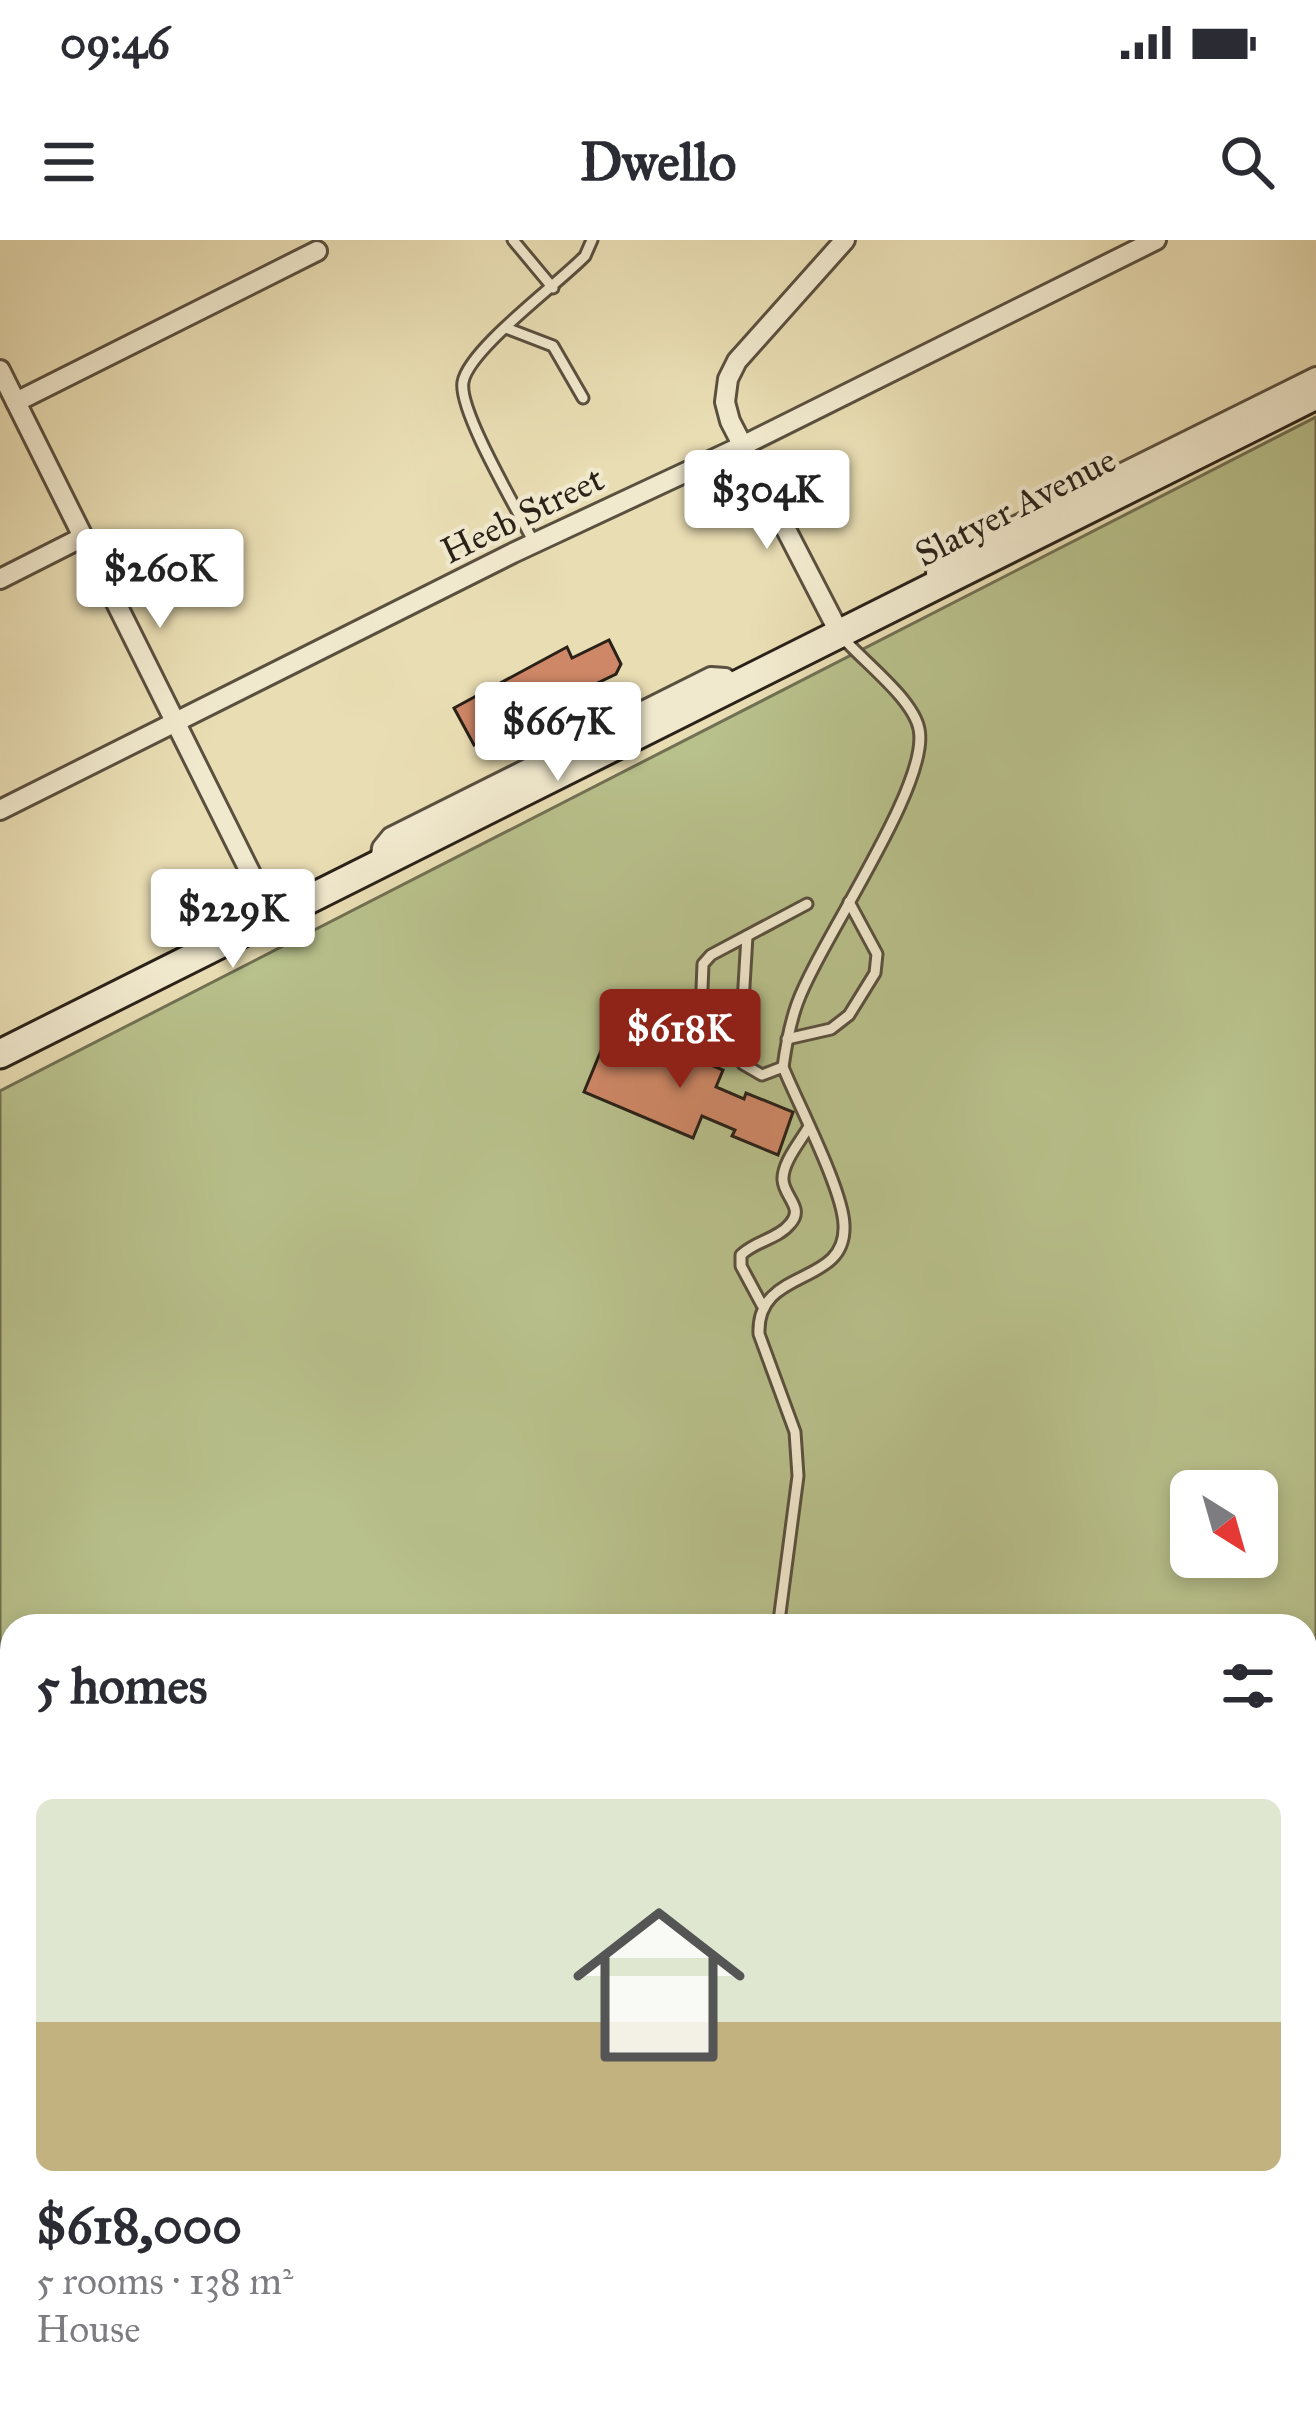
<!DOCTYPE html>
<html lang="en">
<head>
<meta charset="utf-8">
<style>
	body { margin:0; font-family:"IM FELL Great Primer",serif; background:#f7f7f7; color:#2b2b33; height:100vh; display:flex; flex-direction:column; font-size:45px; white-space:nowrap }
	* { box-sizing:border-box; margin:0 }
	p { font-size:39px; color:#7c7c81 }
	.icon { flex:none; width:66px; height:66px; fill:none; stroke:currentColor; stroke-width:2; stroke-linecap:round; stroke-linejoin:round }
	.map { position:relative; flex:1; overflow:hidden }
	.details { position:absolute; left:0px; top:1374px; width:1317px; height:807px; display:flex; flex-direction:column; background:#fff; border-radius:36px 36px 0 0; box-shadow:0 6px 18px #0003 }
	.details>* { flex:none }
	.needle { width:78px; rotate:143deg }
	.fabs { position:absolute; left:1170px; top:1230px; display:grid; gap:24px }
	.fabs a { display:grid; place-items:center; width:108px; height:108px; border-radius:18px; background:#fff; box-shadow:0 6px 18px #0003; font-size:60px }
	.price { position:absolute; translate:-50% -102px; padding:0 27px; border-radius:12px; background:#fff; color:#222; font-size:39px; line-height:78px; filter:drop-shadow(0 3px 6px #0008) }
	.price::after { content:''; position:absolute; left:50%; top:72px; width:36px; height:27px; margin-left:-18px; background:inherit; clip-path:polygon(0 0,100% 0,50% 100%) }
	.price.selected { background:#8f2418; color:#fff }
	ul { padding:0; list-style:none }
	li { display:grid; align-content:center; gap:24px; height:636px; padding:0 36px }
	li+li { border-top:3px solid #e1e1e2 }
	li span { display:grid; place-items:center; height:372px; border-radius:18px; color:#555 }
	li>.icon { margin-inline-start:auto }
	span .icon { width:216px; height:216px; fill:#fffc; stroke-width:1 }
	li b { font-size:51px }
	h2 { display:flex; justify-content:space-between; align-items:center; height:144px; padding:0 36px; font-size:51px }
	.status { display:flex; justify-content:space-between; align-items:center; height:84px; padding:0 60px; background:#fff; direction:ltr }
	.status svg { height:33px; fill:currentColor }
	header { display:flex; justify-content:space-between; align-items:center; height:156px; padding:0 36px; background:#fff; font-size:54px; font-weight:800 }
	.map>svg:first-child { display:block }
	.green { fill:#b8c08b; stroke:#717052; stroke-width:3; fill-rule:evenodd }
	.water { fill:#98bbb2; stroke:#6c7d74; stroke-width:3 }
	.building { fill:#cf8867; stroke:#2a2118; stroke-width:3 }
	.lines { fill:none; stroke-linecap:round; stroke-linejoin:round }
	.lane-casing { stroke:#5a503f; stroke-width:15 }
	.street-casing { stroke:#5a503f; stroke-width:24 }
	.secondary-casing { stroke:#2a2118; stroke-width:33 }
	.lane { stroke:#f1e9ce; stroke-width:9 }
	.street { stroke:#f1e9ce; stroke-width:18 }
	.secondary { stroke:#f1e9ce; stroke-width:27 }
	.labels { text-anchor:middle; stroke-width:9; stroke-linejoin:round; paint-order:stroke }
	.street-label { font-size:36px; fill:#2a2118; stroke:#f1e9ce }
</style>
</head>
<body>
<div class="status"><b>09:46</b><svg viewBox="0 0 49 12"><path d="M0 12V9h3v3zM5 12V6h3v6zM10 12V3h3v9zM15 12V0h3v12zM26 1h20v11H26zM47 4h2v5h-2z"/></svg></div>
<header><svg class="icon" aria-label="menu" viewBox="0 0 24 24"><path d="M4 6h16M4 12h16M4 18h16"/></svg>Dwello<svg class="icon" aria-label="search" viewBox="0 0 24 24"><circle cx="10" cy="10" r="6"/><path d="M15 15l6 6"/></svg></header>
<div class="map">
<svg width="1316" height="2180" viewBox="0 0 1316 2180">
	<rect width="100%" height="100%" fill="#e9ddb3"/>
	<filter id="stains"><feTurbulence type="fractalNoise" baseFrequency=".00167" numOctaves="4"/><feColorMatrix values="0 0 0 0 .2 0 0 0 0 .09 0 0 0 0 .02 0 0 0 .5 -.17"/></filter>
	<radialGradient id="worn" r=".72"><stop offset=".6" stop-color="#630" stop-opacity="0"/><stop offset="1" stop-color="#630" stop-opacity=".3"/></radialGradient>
	<path class="green" d="M1316 177V1414L1305 1420V1386H12V2088L0 2094V851ZM1191 1251H1257V1317H1191Z"/>
	<g class="water">
		<path d="M1316 1443V1665L1305 1660V1448Z"/>
		<path d="M1305 2072 1316 2087V2180H1233L1223 2169H1305Z"/>
		<path d="M398 2169H551L535 2180H378Z"/>
		<path d="M657 2169H918L916 2180 666 2179Z"/>
	</g>
	<g class="building">
		<path d="M609 400 621 424 616 434 581 451 586 459 546 480 550 486 526 499 522 490 492 506 487 498 474 505 454 468 567 407 572 418Z"/>
		<path d="M612 784 723 830 716 847 744 859 746 853 793 872 778 915 732 896 735 890 702 876 693 898 584 852Z"/>
	</g>
	<g class="lines">
		<g class="lane-casing">
			<g id="lane">
				<path d="M513 0 553 48"/>
				<path d="M506 88 553 106 583 158"/>
				<path d="M534 303C519 272 458 171 463 142 469 109 558 44 585 16L592 0"/>
				<path d="M747 696 740 813 743 824 762 835 783 827C786 805 790 784 797 764 819 702 931 544 919 489 913 459 864 422 843 398"/>
				<path d="M787 799 831 789 849 775 875 733 877 714 849 662"/>
				<path d="M740 813 714 811 700 798 703 724 711 715 807 664"/>
				<path d="M762 1065 741 1026V1015C755 1001 778 999 790 984 805 968 784 957 783 940 782 923 800 902 808 888"/>
				<path d="M779 1381 798 1236 795 1192 759 1094C756 1026 847 1048 844 985 843 950 798 864 783 827"/>
				<path d="M1305 1780 1316 1779"/>
				<path d="M1305 1830 1316 1831"/>
				<path d="M1092 2169 1103 2180"/>
				<path d="M165 2180 180 2169"/>
			</g>
		</g>
		<g class="street-casing">
			<g id="street">
				<path d="M0 130 272 676"/>
				<path d="M16 162 317 11"/>
				<path d="M0 339 83 297"/>
				<path d="M937 345 936 332 951 318 1316 137"/>
				<path d="M840 394 730 181 725 162 728 139 737 121 845 0"/>
				<path d="M0 570 513 313 742 206 1156 0"/>
				<path d="M380 622 382 608 391 597 711 437 725 438 731 447"/>
				<path d="M0 2129 12 2123"/>
			</g>
		</g>
		<g class="secondary-casing">
			<path id="secondary" d="M0 814 1316 155"/>
		</g>
		<use href="#lane" class="lane"/>
		<use href="#street" class="street"/>
		<use href="#secondary" class="secondary"/>
	</g>
	<g class="labels">
		<g class="street-label">
			<text transform="translate(1015 266) rotate(-27)" y="13">Slatyer Avenue</text>
			<text transform="translate(522 274) rotate(-26)" y="13">Heeb Street</text>
		</g>
	</g>
	<rect width="100%" height="100%" filter="url(#stains)"/>
	<rect width="100%" height="100%" fill="url(#worn)"/>
</svg>
<div class="fabs">
<a><svg class="needle" viewBox="-14 -14 28 28"><path d="M0-13l5 13h-10z" fill="#e53935"/><path d="M0 13l5-13h-10z" fill="#7c7c81"/></svg></a>
</div>
<b class="price" style="left:767px;top:312px">$304K</b>
<b class="price" style="left:160px;top:391px">$260K</b>
<b class="price" style="left:558px;top:544px">$667K</b>
<b class="price" style="left:233px;top:731px">$229K</b>
<b class="price selected" style="left:680px;top:851px">$618K</b>
<section class="details">
<h2>5 homes<svg class="icon" aria-label="filters" viewBox="0 0 24 24"><path d="M4 7h16M4 17h16"/><circle cx="9" cy="7" r="2"/><circle cx="15" cy="17" r="2"/></svg></h2>
<ul>
<li><span style="background:linear-gradient(#dfe7d0 60%,#c2b280 0)"><svg class="icon" aria-label="home" viewBox="0 0 24 24"><path d="M3 11l9-7 9 7M6 9v11h12V9"/></svg></span><div><b>$618,000</b><p>5 rooms · 138 m²</p><p>House</p></div></li>
</ul>
</section>
</div>
</body>
</html>
